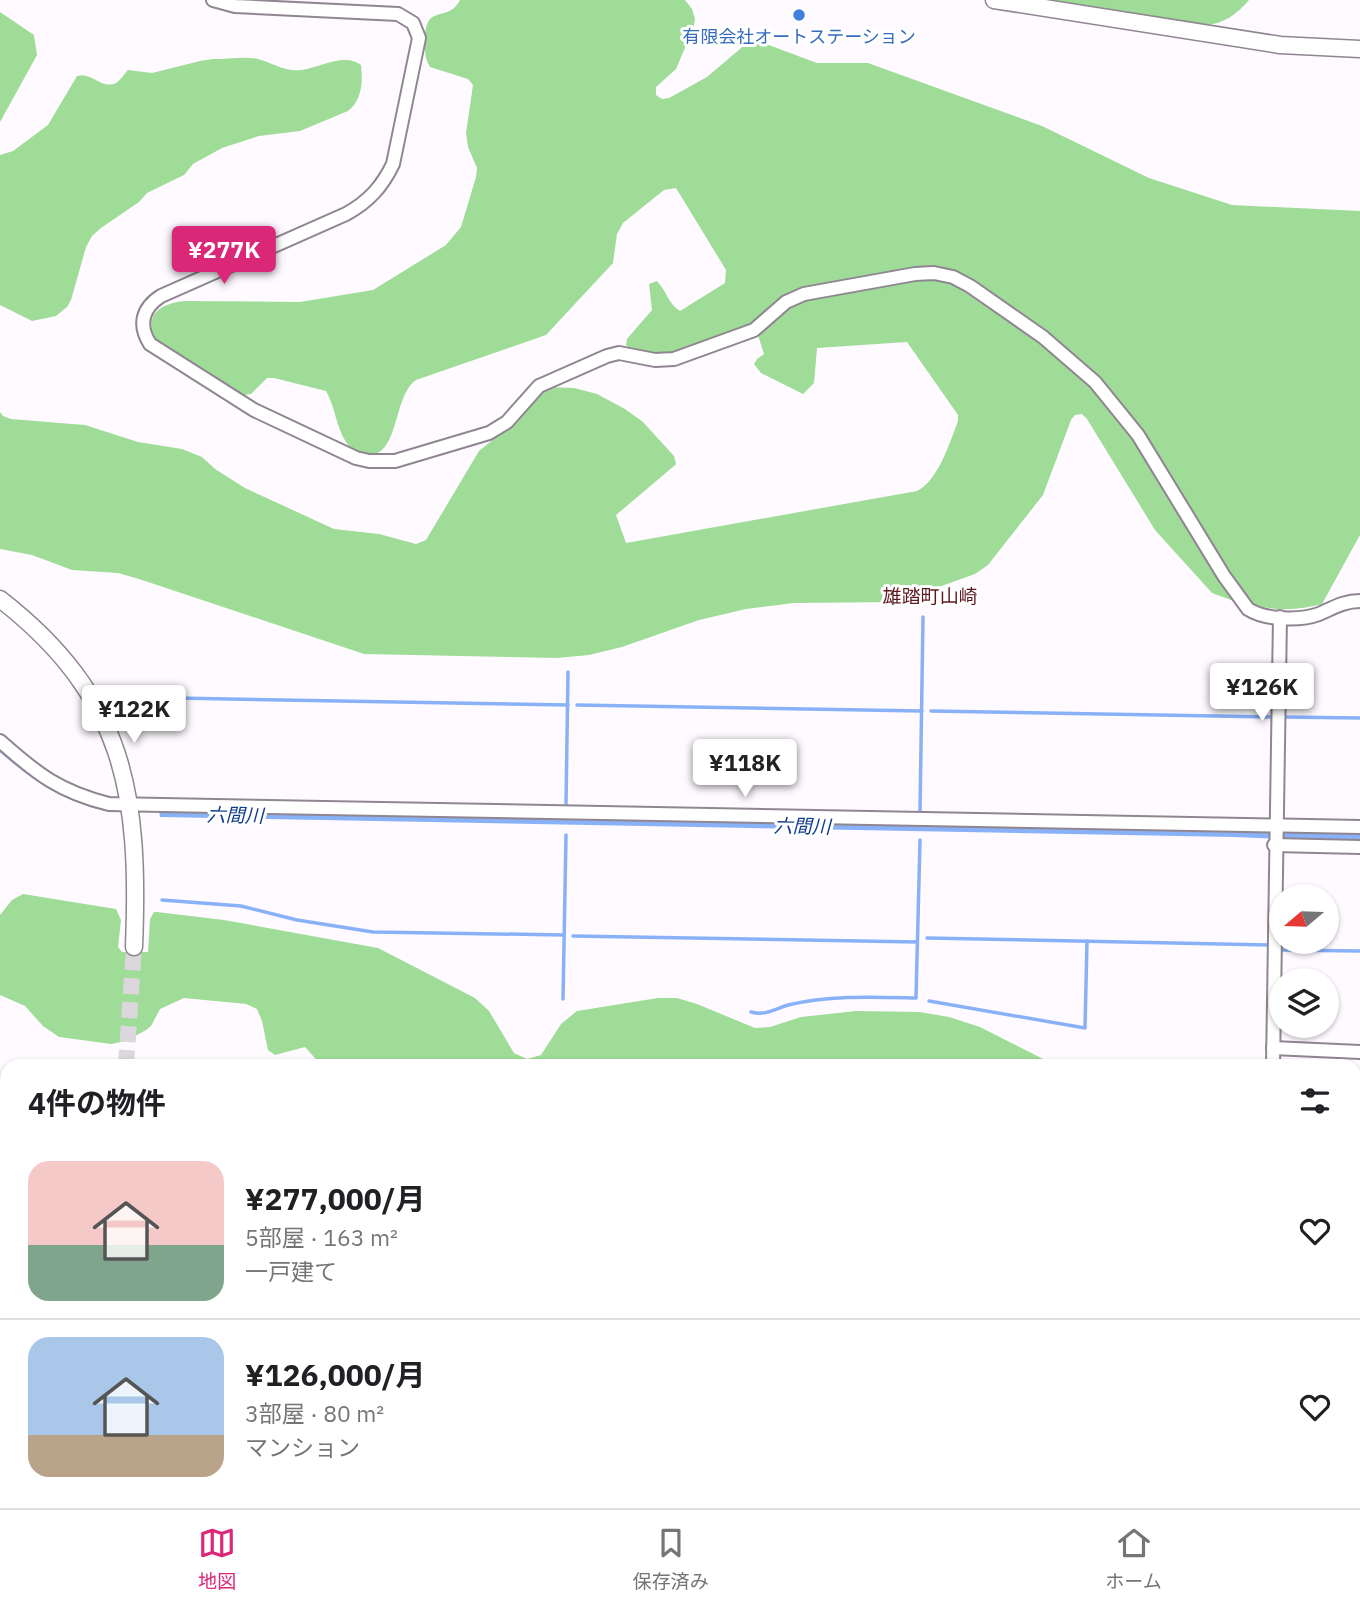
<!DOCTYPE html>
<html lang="ja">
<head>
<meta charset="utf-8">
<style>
	body { margin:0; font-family:"IBM Plex Sans","Noto Sans JP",sans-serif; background:#f2f2f2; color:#202124; height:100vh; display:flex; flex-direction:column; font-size:26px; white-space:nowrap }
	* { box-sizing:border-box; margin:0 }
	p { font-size:23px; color:#757577 }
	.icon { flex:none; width:38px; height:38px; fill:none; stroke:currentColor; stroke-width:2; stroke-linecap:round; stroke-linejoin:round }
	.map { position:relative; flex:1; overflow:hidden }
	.side { position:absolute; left:0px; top:1059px; width:1362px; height:450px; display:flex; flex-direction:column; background:#fff; border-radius:21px 21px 0 0; box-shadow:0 2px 5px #0004 }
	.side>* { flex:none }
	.needle { width:46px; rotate:251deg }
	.fabs { position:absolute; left:1269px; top:884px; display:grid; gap:14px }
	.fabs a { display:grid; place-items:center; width:70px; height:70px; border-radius:50%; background:#fff; box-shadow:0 2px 5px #0004; font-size:35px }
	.price { position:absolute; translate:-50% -60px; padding:0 16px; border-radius:7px; background:#fff; color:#222; font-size:23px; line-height:46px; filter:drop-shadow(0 2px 4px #0008) }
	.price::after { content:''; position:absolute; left:50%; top:42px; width:21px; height:16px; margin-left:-10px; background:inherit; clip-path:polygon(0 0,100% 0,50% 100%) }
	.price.active { background:#db2777; color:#fff }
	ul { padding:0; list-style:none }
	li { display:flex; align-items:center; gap:21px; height:175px; padding:0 28px }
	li+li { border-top:2px solid #e0e0e0 }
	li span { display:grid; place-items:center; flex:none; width:196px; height:140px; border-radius:21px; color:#555 }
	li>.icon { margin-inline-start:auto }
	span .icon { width:84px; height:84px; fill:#fffc; stroke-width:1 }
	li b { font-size:30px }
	h2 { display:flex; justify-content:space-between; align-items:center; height:84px; padding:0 28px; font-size:30px }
	.dock { display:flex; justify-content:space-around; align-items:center; height:98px; border-top:2px solid #e0e0e0; background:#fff; font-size:19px; color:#757577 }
	.dock a { display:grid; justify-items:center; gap:4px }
	.dock .active { color:#db2777 }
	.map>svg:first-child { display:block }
	.forest { fill:#9fdc97 }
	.water { fill:#89b1f8 }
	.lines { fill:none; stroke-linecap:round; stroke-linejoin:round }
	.stream { stroke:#89b1f8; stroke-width:3.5 }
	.tertiary-tunnel { stroke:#dbd7dc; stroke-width:16; stroke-dasharray:16 8; stroke-linecap:butt }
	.minor-casing { stroke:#908691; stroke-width:16 }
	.tertiary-casing { stroke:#908691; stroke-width:19 }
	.minor { stroke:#fff; stroke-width:12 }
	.tertiary { stroke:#fff; stroke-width:16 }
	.shop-dot { fill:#3f7fe0; stroke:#fff; stroke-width:2.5 }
	.labels { text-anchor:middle; stroke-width:6; stroke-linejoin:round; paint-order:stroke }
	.shop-label { font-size:18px; fill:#366cbe; stroke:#fff }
	.neighbourhood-label { font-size:19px; fill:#5d171f; stroke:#fff }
	.water-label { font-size:19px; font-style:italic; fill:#113c8c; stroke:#fff }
</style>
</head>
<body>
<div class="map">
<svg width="1360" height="1508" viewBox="0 0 1360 1508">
	<rect width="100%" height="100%" fill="#fefaff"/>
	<g class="forest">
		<path d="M460 0H685L692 9 695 19 693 29 676 69 656 87V95L662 99 669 98 707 77 747 43 755 40 817 63H868L1042 126 1149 178 1232 205 1360 211V535L1322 604C1300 610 1262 614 1244 597L1120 406 954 273 803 291 752 327 664 356 628 347 626 345 627 339 652 310 649 284 657 281C666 290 669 305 680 311L725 283 726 270 676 188 664 190 623 223 617 234 613 263 546 335 416 380C392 396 400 462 364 454 357 453 350 448 346 442 336 427 335 406 326 391L274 378H267L251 394 244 395 162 347C140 321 155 304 184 301L300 302 373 290 446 245 461 227 476 177 477 168 468 147 466 133 473 85 468 79 430 67C425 59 425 53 425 44 424 0 447 25 460 0Z"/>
		<path d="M1052 0H1249C1237 14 1224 24 1205 25Z"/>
		<path d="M0 12 34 35 37 55 0 122Z"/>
		<path d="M213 59C227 59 244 56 258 59 273 63 285 72 301 70 319 68 345 52 361 65 363 82 362 100 348 111L300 131 259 136 222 148 193 164 184 175 147 193 139 202 101 228 92 236 86 247 71 300 67 307 56 316 32 321 0 305V155L13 151 48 125 77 76C91 71 102 90 116 83 121 80 124 74 128 70L152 73 200 61Z"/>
		<path d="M916 277 952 280 1041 340 1092 385 1135 437 1235 599 1234 601 1212 593 1155 530 1087 419 1082 414 1075 415 1071 420 1043 495 988 565 975 574 897 602 794 603 746 609 699 620 622 647 589 655 557 658 364 654 139 579 118 573 72 570 32 555 0 549V412L3 416 11 419 85 425 138 442 182 449 202 457 215 469 245 488 334 529 379 534 416 544 426 540 479 451 510 426 542 391 549 387 574 388 597 394 625 409 643 422 674 456 676 464 674 466 616 515 626 543 917 491C938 481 950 442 958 421V415L907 342 817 348 814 383 803 394 761 373 754 364 757 359 764 354 757 332 796 301Z"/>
		<path d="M23 894 116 909 121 920 118 947 122 952H148L150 919 154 912H157L224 920 378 948 475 998 489 1011 514 1053 527 1059 541 1055 561 1024 577 1011 658 998H677L697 1004 755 1028 770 1027 801 1017 856 1011 920 1012 949 1017 980 1027 1057 1066H322L305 1047 275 1055 268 1050 262 1021 257 1009 246 1004 184 998 160 1009 151 1026 146 1030 126 1041 111 1044 59 1037 43 1026 25 1006 0 995V915L12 900Z"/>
		<path d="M173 1059 210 1066H133L153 1060Z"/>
		<path d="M0 1077 7 1078V1192L0 1195Z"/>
		<path d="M1355 1119 1360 1120V1312L1355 1317Z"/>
		<path d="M1355 1394H1360V1468L1355 1469Z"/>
		<path d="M427 1502H1342L1341 1508H429Z"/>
	</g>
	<path class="water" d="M159 810 1360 832V842L1233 837 160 817Z"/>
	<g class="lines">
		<g class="stream">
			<path d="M1274 636V624"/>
			<path d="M121 697 568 705"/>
			<path d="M577 705 922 711"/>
			<path d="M931 711 1272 717"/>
			<path d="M1283 717 1360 718"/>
			<path d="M0 750C32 778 62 799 104 809"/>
			<path d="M566 805 568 672"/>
			<path d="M920 812 923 617"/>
			<path d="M162 900 241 906 297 920 373 932 564 935"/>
			<path d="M573 936 917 942"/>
			<path d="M927 938 1269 945"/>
			<path d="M1281 950 1360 951"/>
			<path d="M563 999 566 835"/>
			<path d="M929 1001 1085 1028 1087 941"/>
			<path d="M751 1012C765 1016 775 1009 788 1005 830 995 874 997 916 998L920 840"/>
			<path d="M0 1308 7 1312"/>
			<path d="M325 1508 328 1502"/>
		</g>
		<path class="tertiary-tunnel" d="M126 1066 134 947"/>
		<g class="minor-casing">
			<g id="minor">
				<path d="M213 0 235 6 398 14 413 23 419 38 393 164C382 187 368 202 346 214L161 296C142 308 138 325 150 344L254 410 356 458 369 461H395L489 433 507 422 539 386 607 356 619 353 655 360 674 359 754 330 786 302 804 294 915 274 934 273 953 277 970 286 1043 337 1095 382 1138 435 1224 576 1248 609C1265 620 1300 621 1319 614 1333 608 1344 601 1360 601"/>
				<path d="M0 741C37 774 60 792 109 804L1360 827"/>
				<path d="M1274 845 1360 847"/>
				<path d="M1273 1048 1360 1052"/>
				<path d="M1273 1066 1280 617"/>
				<path d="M0 1301 7 1305"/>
				<path d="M0 1421 7 1425"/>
				<path d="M211 1502 230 1508"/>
				<path d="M332 1508 334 1502"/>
			</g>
		</g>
		<g class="tertiary-casing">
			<g id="tertiary">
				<path d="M994 0 1280 45 1360 49"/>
				<path d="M0 599C126 697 140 795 134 947"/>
				<path d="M17 1508 19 1502"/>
			</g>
		</g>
		<use href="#minor" class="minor"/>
		<use href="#tertiary" class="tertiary"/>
	</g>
	<circle class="shop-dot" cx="799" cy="15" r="7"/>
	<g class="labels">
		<g class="shop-label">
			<text x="799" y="43">有限会社オートステーション</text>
		</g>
		<g class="neighbourhood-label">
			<text x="930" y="603">雄踏町山崎</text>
		</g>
		<g class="water-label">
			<text transform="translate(235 815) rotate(1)" y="7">六間川</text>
			<text transform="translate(802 826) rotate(1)" y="7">六間川</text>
		</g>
	</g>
</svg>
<div class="fabs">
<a><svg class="needle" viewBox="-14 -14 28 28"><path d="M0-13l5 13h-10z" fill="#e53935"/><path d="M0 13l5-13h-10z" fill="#757577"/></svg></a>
<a><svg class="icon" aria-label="layers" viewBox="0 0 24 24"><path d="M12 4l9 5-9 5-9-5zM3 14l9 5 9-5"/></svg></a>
</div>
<b class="price active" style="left:224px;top:286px">¥277K</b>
<b class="price" style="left:1262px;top:723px">¥126K</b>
<b class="price" style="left:134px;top:745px">¥122K</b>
<b class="price" style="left:745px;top:799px">¥118K</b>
<section class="side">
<h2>4件の物件<svg class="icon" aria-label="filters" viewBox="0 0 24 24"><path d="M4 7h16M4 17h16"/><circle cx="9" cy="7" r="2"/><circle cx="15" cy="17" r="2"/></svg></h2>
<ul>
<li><span style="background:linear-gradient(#f6c9c9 60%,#7fa58c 0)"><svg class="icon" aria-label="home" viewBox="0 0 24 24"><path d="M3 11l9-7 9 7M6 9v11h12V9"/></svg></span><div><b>¥277,000/月</b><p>5部屋 · 163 m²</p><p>一戸建て</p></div><svg class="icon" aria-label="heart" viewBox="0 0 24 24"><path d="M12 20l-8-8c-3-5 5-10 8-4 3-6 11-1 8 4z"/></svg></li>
<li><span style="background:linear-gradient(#a9c7e8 70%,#b9a48a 0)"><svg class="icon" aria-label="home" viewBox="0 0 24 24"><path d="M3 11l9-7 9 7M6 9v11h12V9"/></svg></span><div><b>¥126,000/月</b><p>3部屋 · 80 m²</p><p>マンション</p></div><svg class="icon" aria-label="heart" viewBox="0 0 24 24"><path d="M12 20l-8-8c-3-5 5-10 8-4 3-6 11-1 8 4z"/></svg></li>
</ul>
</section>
</div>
<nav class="dock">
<a class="active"><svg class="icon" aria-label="map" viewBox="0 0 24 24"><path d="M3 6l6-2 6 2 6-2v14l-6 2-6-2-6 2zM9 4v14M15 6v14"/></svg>地図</a>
<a><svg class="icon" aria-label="saved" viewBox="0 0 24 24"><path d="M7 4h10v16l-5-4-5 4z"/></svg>保存済み</a>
<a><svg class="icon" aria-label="home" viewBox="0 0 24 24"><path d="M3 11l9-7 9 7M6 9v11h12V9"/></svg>ホーム</a>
</nav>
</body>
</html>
